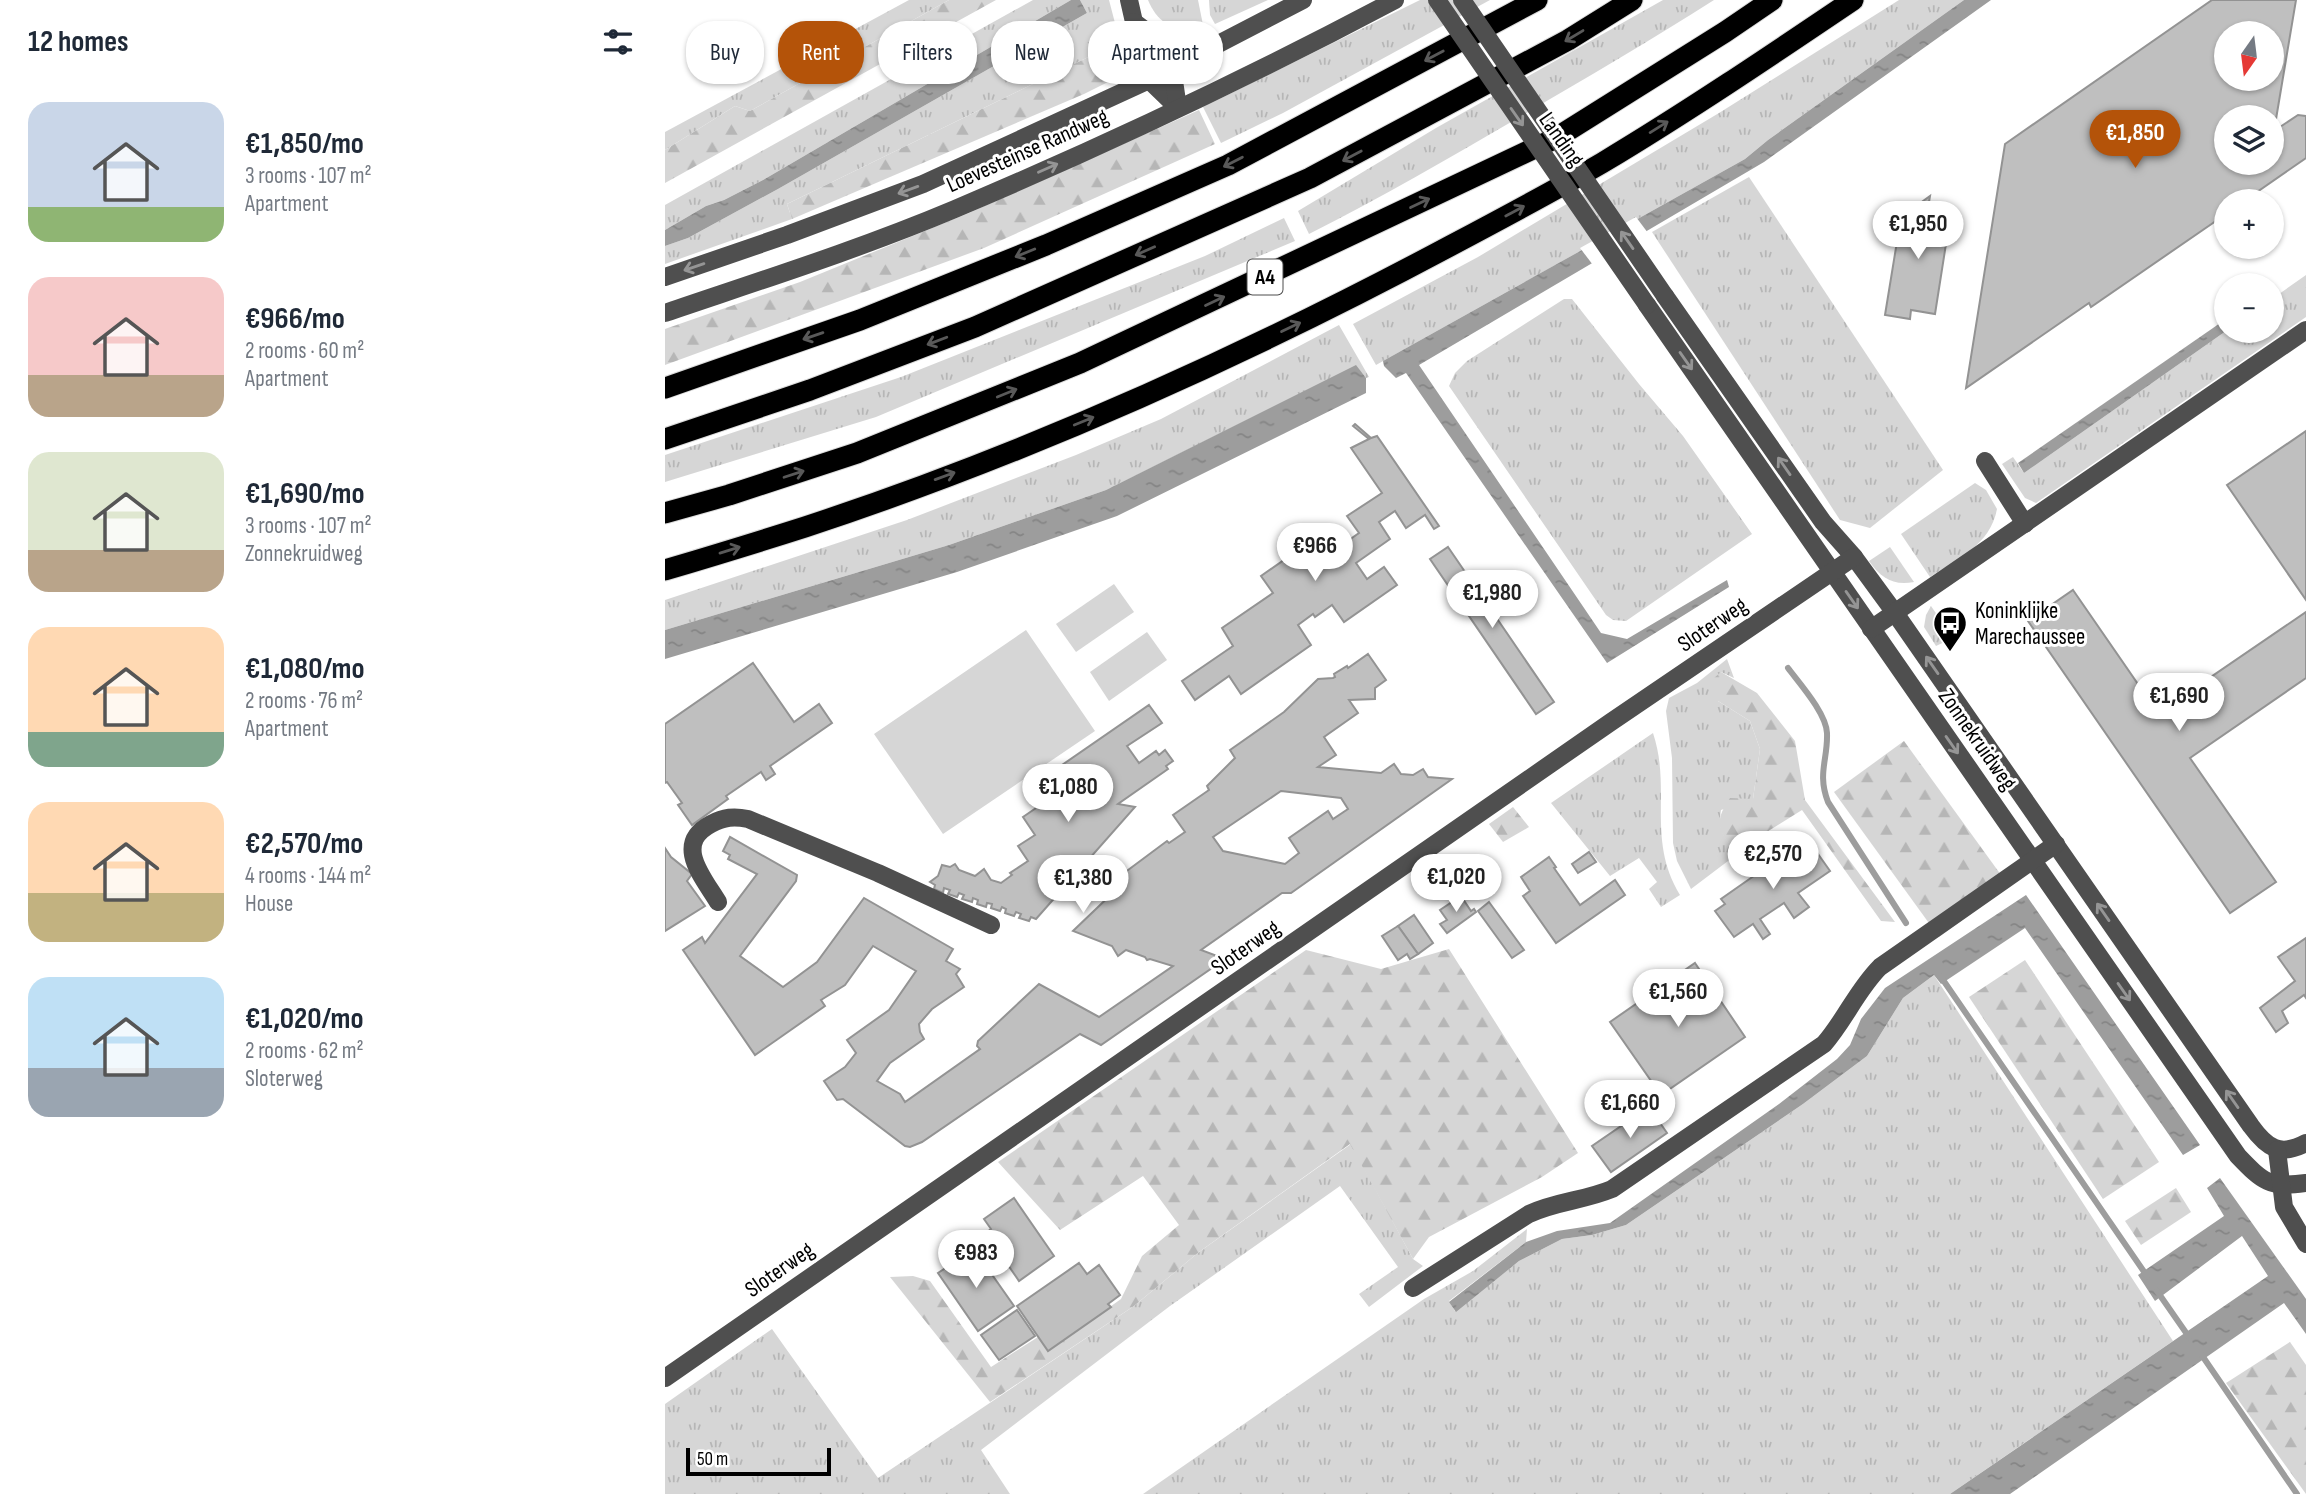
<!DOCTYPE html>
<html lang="en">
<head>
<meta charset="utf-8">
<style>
	body { margin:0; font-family:"Sofia Sans Condensed",sans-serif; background:#f6f6f7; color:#1f2937; height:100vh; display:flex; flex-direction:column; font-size:26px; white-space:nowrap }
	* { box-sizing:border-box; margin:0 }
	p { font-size:23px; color:#747a83 }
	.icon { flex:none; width:38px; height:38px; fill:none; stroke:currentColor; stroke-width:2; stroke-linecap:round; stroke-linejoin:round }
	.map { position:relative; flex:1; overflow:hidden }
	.sheet { display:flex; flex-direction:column; background:#fff; width:665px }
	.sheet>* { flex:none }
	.hud { position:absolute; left:21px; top:21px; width:665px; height:63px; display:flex; gap:14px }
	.needle { width:46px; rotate:194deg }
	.controls { position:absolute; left:1549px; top:21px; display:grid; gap:14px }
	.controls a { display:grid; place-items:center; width:70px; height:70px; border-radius:50%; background:#fff; box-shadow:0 2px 5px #0004; font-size:35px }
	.scale { position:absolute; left:21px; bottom:18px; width:145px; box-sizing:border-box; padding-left:7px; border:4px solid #000; border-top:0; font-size:19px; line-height:24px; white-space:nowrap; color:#000; -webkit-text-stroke:5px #fff; paint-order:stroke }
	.price { position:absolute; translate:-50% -60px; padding:0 16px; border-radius:24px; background:#fff; color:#222; font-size:23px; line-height:46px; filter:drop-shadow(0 2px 4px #0008) }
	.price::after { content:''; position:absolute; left:50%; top:42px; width:21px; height:16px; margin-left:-10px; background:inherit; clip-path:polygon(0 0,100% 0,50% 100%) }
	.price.current { background:#b45309; color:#fff }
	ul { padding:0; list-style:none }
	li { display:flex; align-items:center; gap:21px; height:175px; padding:0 28px }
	li span { display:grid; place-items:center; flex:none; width:196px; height:140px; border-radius:21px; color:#555 }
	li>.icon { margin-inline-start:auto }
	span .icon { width:84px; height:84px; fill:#fffc; stroke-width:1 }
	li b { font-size:30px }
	h2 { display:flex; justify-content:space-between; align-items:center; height:84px; padding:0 28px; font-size:30px }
	.tag { padding:0 24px; border-radius:28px; background:#fff; box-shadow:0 2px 5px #0004; font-size:24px; line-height:63px }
	.tag.current { background:#b45309; color:#fff }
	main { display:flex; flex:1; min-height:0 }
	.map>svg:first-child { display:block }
	.grass { fill:url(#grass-tufts) }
	.forest { fill:url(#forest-firs) }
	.garden { fill:#d6d6d6 }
	.water { fill:url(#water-ripples) }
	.pier { fill:#fff }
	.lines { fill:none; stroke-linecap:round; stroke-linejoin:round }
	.stream { stroke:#9d9d9d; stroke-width:6 }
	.building { fill:#bfbfbf; stroke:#939393; stroke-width:2; fill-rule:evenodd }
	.highway-casing { stroke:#dbdbdb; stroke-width:23 }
	.minor { stroke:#4f4f4f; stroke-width:18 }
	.highway { stroke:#000; stroke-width:21 }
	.minor-bridge { stroke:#4f4f4f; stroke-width:18 }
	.oneway { stroke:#595959 }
	.oneway2 { stroke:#959595 }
	.labels { text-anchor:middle; stroke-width:6; stroke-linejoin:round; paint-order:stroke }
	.shield { fill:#fff; stroke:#4c4c4c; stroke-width:2 }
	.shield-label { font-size:21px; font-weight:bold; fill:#000 }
	.street-label { font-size:23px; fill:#000; stroke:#fff }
	.poi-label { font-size:23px; fill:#000; stroke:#fff; text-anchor:start }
</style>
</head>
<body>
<main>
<section class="sheet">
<h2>12 homes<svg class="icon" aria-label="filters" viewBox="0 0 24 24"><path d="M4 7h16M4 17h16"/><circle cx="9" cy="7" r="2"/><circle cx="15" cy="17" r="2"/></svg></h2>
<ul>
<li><span style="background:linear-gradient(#c9d6e8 75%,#8fb573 0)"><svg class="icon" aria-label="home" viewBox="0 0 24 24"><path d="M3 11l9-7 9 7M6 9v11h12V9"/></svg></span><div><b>€1,850/mo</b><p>3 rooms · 107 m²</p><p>Apartment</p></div></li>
<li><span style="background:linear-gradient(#f6c9c9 70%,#b9a48a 0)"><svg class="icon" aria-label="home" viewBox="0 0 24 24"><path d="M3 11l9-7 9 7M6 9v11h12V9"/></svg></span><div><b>€966/mo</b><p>2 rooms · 60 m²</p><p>Apartment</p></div></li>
<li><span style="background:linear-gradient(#dfe7d0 70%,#b9a48a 0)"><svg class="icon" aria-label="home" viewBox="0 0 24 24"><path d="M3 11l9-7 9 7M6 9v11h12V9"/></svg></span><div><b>€1,690/mo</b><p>3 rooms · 107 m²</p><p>Zonnekruidweg</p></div></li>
<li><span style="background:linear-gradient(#ffd9b3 75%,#7fa58c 0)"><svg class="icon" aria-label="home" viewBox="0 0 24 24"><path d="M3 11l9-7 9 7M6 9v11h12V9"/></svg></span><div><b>€1,080/mo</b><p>2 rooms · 76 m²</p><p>Apartment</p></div></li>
<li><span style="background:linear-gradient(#ffd9b3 65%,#c2b280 0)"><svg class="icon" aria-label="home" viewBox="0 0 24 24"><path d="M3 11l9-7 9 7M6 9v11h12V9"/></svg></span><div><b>€2,570/mo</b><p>4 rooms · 144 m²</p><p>House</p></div></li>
<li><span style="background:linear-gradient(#bfe0f5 65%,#9aa5b1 0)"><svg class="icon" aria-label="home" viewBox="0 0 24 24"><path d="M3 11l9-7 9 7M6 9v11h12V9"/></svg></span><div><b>€1,020/mo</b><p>2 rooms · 62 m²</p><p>Sloterweg</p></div></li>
</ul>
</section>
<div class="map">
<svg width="1641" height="1494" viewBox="0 0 1641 1494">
	<defs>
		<pattern id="grass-tufts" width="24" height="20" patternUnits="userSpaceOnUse" patternTransform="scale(1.75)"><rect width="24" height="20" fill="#d6d6d6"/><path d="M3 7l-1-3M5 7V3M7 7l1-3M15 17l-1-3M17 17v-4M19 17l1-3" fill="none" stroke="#b6b6b6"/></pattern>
		<pattern id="forest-firs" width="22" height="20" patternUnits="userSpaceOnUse" patternTransform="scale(1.75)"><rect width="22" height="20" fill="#d6d6d6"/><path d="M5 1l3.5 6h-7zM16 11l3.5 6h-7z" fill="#b6b6b6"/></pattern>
		<pattern id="water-ripples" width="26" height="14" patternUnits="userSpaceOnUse" patternTransform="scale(1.75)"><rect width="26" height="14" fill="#9d9d9d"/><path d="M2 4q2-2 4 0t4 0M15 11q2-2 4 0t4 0" fill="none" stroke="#858585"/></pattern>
	</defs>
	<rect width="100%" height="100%" fill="#fff"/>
	<g class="grass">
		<path d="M244 0H284L85 111 70 106 0 150V132Z"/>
		<path d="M368 0H406L98 180 59 200 41 206 0 230V205Z"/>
		<path d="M415 0H444L457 50 446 46 122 204 127 219 0 264V246L23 238 113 189 422 13Z"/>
		<path d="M483 0H533L539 30C514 35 493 25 483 0Z"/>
		<path d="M544 0H603L550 24 545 15Z"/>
		<path d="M755 0H825L618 113 556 143 538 107Z"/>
		<path d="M998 0H1049C985 41 919 79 853 118 784 158 716 198 644 234L633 211 771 128Z"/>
		<path d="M1234 0H1299L1103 140 1080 159 711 365 688 324 813 257 1054 113Z"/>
		<path d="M1084 177 1278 470 1205 528 1175 520 987 232Z"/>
		<path d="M619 218 630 241 211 417 0 482V455L236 377 540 256Z"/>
		<path d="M1641 275V317L1371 503 1360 498 1337 464 1348 457 1359 473 1561 331H1606L1607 299Z"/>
		<path d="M899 299H907L974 384 1018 436 1087 534 961 621 948 620 941 615 784 386 790 373 802 361Z"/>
		<path d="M674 325 704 377 701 378 691 366 441 490 284 545 0 630V600L242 520 411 455 496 419Z"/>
		<path d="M1310 483 1321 490 1332 509C1325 545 1294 558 1265 577L1236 534Z"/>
		<path d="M1225 547 1249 582C1228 586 1216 578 1204 561Z"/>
		<path d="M1266 606 1288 638 1271 646 1259 627 1261 615Z"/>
		<path d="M1062 659 1069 678 1056 672 1053 701 1085 721 1095 749 1088 799 1056 810C1053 830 1058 837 1071 851L1067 858 1026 889 1012 861 1008 843 1007 758 1001 711 1004 698 1032 683Z"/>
		<path d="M988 733C1007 790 981 839 1015 895L996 907 984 889 992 882 974 858 945 876 886 803Z"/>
		<path d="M1269 975 1508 1341 1285 1494H478L759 1299 808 1271 862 1229 861 1242 784 1301 790 1311 854 1261 897 1239 927 1235 961 1225 1138 1104 1202 1056 1238 998Z"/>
		<path d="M686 1144 748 1259 758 1266 704 1307 694 1294 733 1267 675 1186 505 1306 316 1450 345 1494H0V1404L107 1329 213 1478 469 1306 534 1252Z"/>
	</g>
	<g class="forest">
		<path d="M284 0H331L0 183V150L70 106 85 111Z"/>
		<path d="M446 46 457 50V75L419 94 127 219 122 204Z"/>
		<path d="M534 110 550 144 319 248 0 365V329L135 282 304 213Z"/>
		<path d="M1056 672 1092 693 1130 741 1140 800 1230 922 1216 921 1137 810 1071 851C1052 832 1049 821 1065 798L1088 799 1095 749 1085 721 1053 701 1049 678Z"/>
		<path d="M1239 741 1344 886 1274 937 1169 792Z"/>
		<path d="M848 807 864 827 838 842 824 824Z"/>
		<path d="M784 949 913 1153 877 1177 764 1237 748 1259 685 1144 534 1252 469 1306 325 1402 225 1277 248 1276 265 1281 326 1367 373 1337 383 1351 456 1299 477 1256 514 1225 478 1176 395 1230 333 1162 641 950 716 969Z"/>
		<path d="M1360 960 1494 1162 1438 1199 1304 997Z"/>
		<path d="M1511 1188 1526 1212 1476 1245 1460 1221Z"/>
		<path d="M1625 1342 1641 1365V1494L1561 1383Z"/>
	</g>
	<g class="garden">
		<path d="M449 584 469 612 411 652 391 624Z"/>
		<path d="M361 630 430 731 278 834 209 734Z"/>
		<path d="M482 632 502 660 444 701 425 672Z"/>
	</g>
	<g class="water">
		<path d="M406 0H415L422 13 113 189 23 238 0 246V230L41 206 59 200 98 180Z"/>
		<path d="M1299 0H1326L1099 162 754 365 936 633 962 639 1062 580 1064 587 942 663 741 373 731 378 719 366 718 361 1080 159 1103 140Z"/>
		<path d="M1561 319V331L1359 473 1353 463Z"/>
		<path d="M691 365 701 378V393L452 516 292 572 0 659V630L284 545 441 490Z"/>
		<path d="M1361 895 1535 1145 1518 1155 1360 928 1276 984 1269 975 1238 998 1202 1056 1138 1104 961 1225 927 1235 897 1239 854 1261 791 1312 784 1302 861 1242 892 1231 945 1223 1114 1104 1172 1059 1185 1045 1196 1019 1220 988Z"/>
		<path d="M1555 1178 1641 1299V1334L1619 1303 1345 1494H1285L1603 1276 1577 1236 1490 1301 1473 1275 1559 1216 1542 1188Z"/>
	</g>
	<path class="pier" d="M971 217 983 233 928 265 915 248Z"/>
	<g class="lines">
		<g class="stream">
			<path d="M1123 668C1135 684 1161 713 1162 733 1163 760 1152 773 1163 802L1241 923"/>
			<path d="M1276 977 1482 1276"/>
			<path d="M1492 1291 1524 1337"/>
			<path d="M1536 1354 1632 1494"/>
		</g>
	</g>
	<g class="building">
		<path d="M1547 0H1631L1609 131 1633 115 1641 116V158L1579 201H1561V214L1426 307 1424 303 1301 388 1340 144ZM1561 33H1606V79H1561ZM1561 117H1606V163H1561Z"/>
		<path d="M1265 196 1263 208 1286 212 1270 314 1246 310 1245 319 1220 315 1236 217Z"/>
		<path d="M690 424 706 438 712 436 774 526 769 529 760 515 741 528 730 511 714 522 725 539 691 563 702 579 719 567 732 585 679 622 667 605 650 617 648 614 633 625 646 645 576 694 564 676 530 700 517 681 568 646 557 628 608 593 596 576 649 539 661 556 694 533 682 516 717 493 686 448 704 439 688 426Z"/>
		<path d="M1641 431V600L1562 485Z"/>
		<path d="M783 547 889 702 871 714 765 559Z"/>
		<path d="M1408 590 1493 713 1641 612V678L1525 758 1611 882 1565 913 1363 621Z"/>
		<path d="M703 654 721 680 710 688V699L684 700 693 713 659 737 671 755 653 767 716 773 729 764 736 774 748 775 758 769 763 777 787 779 626 893H617L536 950 560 959 436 1045 415 1034 257 1142 245 1147 240 1146 178 1099 172 1100 159 1081 180 1067 191 1053 182 1040 224 1010 251 971 208 946 180 985 156 1000 160 1006 90 1055 18 950 37 937 40 943 92 874 63 859 65 855 58 851 65 837 132 875 131 881 75 956 118 987 152 962 199 898 288 949 281 961 295 969 291 974 299 987 267 1009 254 1024 255 1032 259 1039 225 1063 212 1081 235 1094 240 1102 315 1049 312 1046 313 1041 374 984 434 1017 508 966 485 959 482 960 480 957 461 950 453 956 447 946 408 931 455 886 451 879 502 841 504 843 520 832 508 815 544 790 542 786 570 758 565 750 619 712 653 679 668 678 670 677 669 674 682 666 683 668ZM616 791 676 798 683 809 668 819 663 811 624 838 634 853 620 864 558 851 548 837Z"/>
		<path d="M88 663 129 722 154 704 167 723 105 766 110 774 101 780 96 772 61 796 63 799 27 825 13 805 17 803 2 782 0 783V724Z"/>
		<path d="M484 705 497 723 462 746 474 763 491 751 494 755 500 750 508 761 501 766 503 769 453 804 470 807 371 919 366 917 364 921 354 918 356 914 351 912 349 916 340 913 341 909 337 907 335 911 326 908 327 904 322 903 321 907 312 904 313 900 308 898 307 902 297 899 299 895 294 893 292 897 283 894 285 890 279 888 278 893 269 889 270 885 265 882 273 876 277 865 285 867 290 864 294 870 310 876 319 869 326 880 336 883 347 875 345 873 363 861 353 846 370 835 358 817 409 782 397 765Z"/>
		<path d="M1146 844 1165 871 1133 893 1144 907 1129 918 1119 903 1095 919 1105 934 1098 939 1088 924 1069 937 1050 911 1060 904 1056 899 1133 845 1137 850Z"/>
		<path d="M0 848 6 857 27 874 22 881 40 906 0 931Z"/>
		<path d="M924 852 931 862 913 873 907 864Z"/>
		<path d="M884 857 891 867 889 868 915 905 950 880 960 895 891 943 858 896 865 891 856 877Z"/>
		<path d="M796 896 806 911 809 909 811 912 782 933 775 924 782 920 775 910Z"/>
		<path d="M824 902 859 950 847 958 813 911Z"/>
		<path d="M749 915 768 943 753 954 733 926Z"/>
		<path d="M733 926 753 954 745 959 742 954 733 960 717 936Z"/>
		<path d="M1641 938V998L1639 995 1617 1011 1623 1023 1611 1032 1595 1008 1630 981 1613 957Z"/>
		<path d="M1030 963 1080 1037 996 1095 945 1022Z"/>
		<path d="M984 1107 1002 1133 946 1172 927 1146Z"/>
		<path d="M349 1198 389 1256 354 1281 321 1233 326 1229 319 1219Z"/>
		<path d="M309 1249 349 1306 313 1331 273 1273Z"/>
		<path d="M414 1263 422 1274 434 1265 455 1295 443 1304 446 1307 383 1351 352 1306Z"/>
		<path d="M352 1310 370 1336 334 1360 316 1335Z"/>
	</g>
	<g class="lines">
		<g class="highway-casing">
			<g id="highway">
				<path d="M0 388 195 320 381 245 563 165 872 0"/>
				<path d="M0 439 145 390 310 327 645 178 903 40 967 0"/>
				<path d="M0 513 64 495 192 453 415 363 891 138 1060 32 1107 0"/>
				<path d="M0 570C47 556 93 542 140 527 362 454 579 356 785 246 836 219 887 192 937 163 1022 112 1105 56 1188 0"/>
			</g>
		</g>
		<g class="minor">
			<path d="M464 0 469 22 467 43 484 80 513 108"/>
			<path d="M469 22 485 34 507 67 513 108"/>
			<path d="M0 277 122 235 258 184 484 80 638 0"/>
			<path d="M1000 296 1158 522 1189 557 1230 613 1586 1126C1602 1148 1615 1157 1641 1143"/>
			<path d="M982 305 1573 1156C1598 1182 1604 1188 1641 1183"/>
			<path d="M0 313C97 280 195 249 290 209 439 146 587 76 730 0"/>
			<path d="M1320 461 1360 524"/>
			<path d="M1206 629 1641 330"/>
			<path d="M53 902C38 877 8 844 46 824 59 817 69 816 83 819L213 873 326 925"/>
			<path d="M1612 1150 1619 1207 1641 1244"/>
			<path d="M748 1288 864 1214C892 1201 918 1201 947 1189L1159 1044C1180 1020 1192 990 1215 967L1391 844"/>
			<path d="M0 1378 946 722 1189 557"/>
		</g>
		<use href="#highway" class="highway"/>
		<g class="minor-bridge">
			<path d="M772 0 982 305"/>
			<path d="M797 0 1000 296"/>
		</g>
	</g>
	<defs><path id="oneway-shaft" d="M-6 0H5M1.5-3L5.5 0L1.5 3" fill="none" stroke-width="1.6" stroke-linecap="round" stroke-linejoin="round" transform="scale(1.75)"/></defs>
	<g class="oneway">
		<use href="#oneway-shaft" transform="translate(909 36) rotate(149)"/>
		<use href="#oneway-shaft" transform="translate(769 56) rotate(152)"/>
		<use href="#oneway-shaft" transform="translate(994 127) rotate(-32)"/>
		<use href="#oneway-shaft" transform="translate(687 156) rotate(152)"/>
		<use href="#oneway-shaft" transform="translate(568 162) rotate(153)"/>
		<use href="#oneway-shaft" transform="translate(755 203) rotate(-26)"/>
		<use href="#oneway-shaft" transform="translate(850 211) rotate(-28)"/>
		<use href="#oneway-shaft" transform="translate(480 251) rotate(156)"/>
		<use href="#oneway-shaft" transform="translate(360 253) rotate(158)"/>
		<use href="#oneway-shaft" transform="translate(550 301) rotate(-25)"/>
		<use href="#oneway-shaft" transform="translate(626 327) rotate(-26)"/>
		<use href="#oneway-shaft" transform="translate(148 336) rotate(161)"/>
		<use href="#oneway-shaft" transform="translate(272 341) rotate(159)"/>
		<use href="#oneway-shaft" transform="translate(342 393) rotate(-22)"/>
		<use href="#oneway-shaft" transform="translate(419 421) rotate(-22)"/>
		<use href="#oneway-shaft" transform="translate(129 474) rotate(-18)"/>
		<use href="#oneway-shaft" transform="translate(280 476) rotate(-20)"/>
		<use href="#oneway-shaft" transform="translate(65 550) rotate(-17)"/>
	</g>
	<g class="oneway2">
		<use href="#oneway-shaft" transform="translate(852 117) rotate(55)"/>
		<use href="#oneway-shaft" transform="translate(383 168) rotate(-24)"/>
		<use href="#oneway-shaft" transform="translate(243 190) rotate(160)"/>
		<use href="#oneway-shaft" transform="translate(962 240) rotate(-125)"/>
		<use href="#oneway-shaft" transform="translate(29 267) rotate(161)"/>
		<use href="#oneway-shaft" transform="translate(1021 361) rotate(55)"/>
		<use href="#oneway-shaft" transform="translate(1119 466) rotate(-125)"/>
		<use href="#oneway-shaft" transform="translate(1187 600) rotate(55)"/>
		<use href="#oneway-shaft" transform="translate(1267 665) rotate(-125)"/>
		<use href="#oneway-shaft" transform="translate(1287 745) rotate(55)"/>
		<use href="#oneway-shaft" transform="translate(1438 912) rotate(-125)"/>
		<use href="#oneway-shaft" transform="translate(1459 992) rotate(55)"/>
		<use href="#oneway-shaft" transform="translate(1567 1099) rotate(-125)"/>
	</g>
	<defs>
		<g id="bus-pin" transform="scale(1.75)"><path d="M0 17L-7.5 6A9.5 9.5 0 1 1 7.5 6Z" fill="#000" stroke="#fff"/><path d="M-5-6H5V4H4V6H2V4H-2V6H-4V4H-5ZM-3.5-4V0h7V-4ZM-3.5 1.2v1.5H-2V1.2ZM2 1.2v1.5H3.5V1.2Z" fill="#fff"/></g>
	</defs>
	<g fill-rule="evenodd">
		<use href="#bus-pin" x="1285" y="623"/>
	</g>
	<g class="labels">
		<rect class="shield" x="582.5" y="259.5" width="35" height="35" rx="5"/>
		<g class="shield-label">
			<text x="600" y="284">A4</text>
		</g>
		<g class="street-label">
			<text transform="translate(897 139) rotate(55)" y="8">Landing</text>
			<text transform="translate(362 150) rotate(-24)" y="8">Loevesteinse Randweg</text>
			<text transform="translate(1047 624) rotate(-34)" y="8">Sloterweg</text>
			<text transform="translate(1313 739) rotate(55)" y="8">Zonnekruidweg</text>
			<text transform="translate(580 947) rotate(-35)" y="8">Sloterweg</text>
			<text transform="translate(114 1269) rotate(-35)" y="8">Sloterweg</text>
		</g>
		<g class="poi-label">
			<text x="1310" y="618">Koninklijke<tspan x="1310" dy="26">Marechaussee</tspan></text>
		</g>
	</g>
</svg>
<div class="controls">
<a><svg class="needle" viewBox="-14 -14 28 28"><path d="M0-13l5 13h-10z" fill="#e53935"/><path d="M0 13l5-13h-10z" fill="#747a83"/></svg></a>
<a><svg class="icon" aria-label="layers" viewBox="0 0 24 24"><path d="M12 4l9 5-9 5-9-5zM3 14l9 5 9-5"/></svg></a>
<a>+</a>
<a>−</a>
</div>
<div class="scale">50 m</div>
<b class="price current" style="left:1470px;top:170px">€1,850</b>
<b class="price" style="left:1253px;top:261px">€1,950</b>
<b class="price" style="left:650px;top:583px">€966</b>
<b class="price" style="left:827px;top:630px">€1,980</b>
<b class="price" style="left:1514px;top:733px">€1,690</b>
<b class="price" style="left:403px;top:824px">€1,080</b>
<b class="price" style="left:1108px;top:891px">€2,570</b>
<b class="price" style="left:791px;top:914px">€1,020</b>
<b class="price" style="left:418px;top:915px">€1,380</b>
<b class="price" style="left:1013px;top:1029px">€1,560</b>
<b class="price" style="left:965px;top:1140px">€1,660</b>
<b class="price" style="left:311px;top:1290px">€983</b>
<div class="hud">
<a class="tag">Buy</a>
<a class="tag current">Rent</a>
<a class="tag">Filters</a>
<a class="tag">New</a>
<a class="tag">Apartment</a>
</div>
</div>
</main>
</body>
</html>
